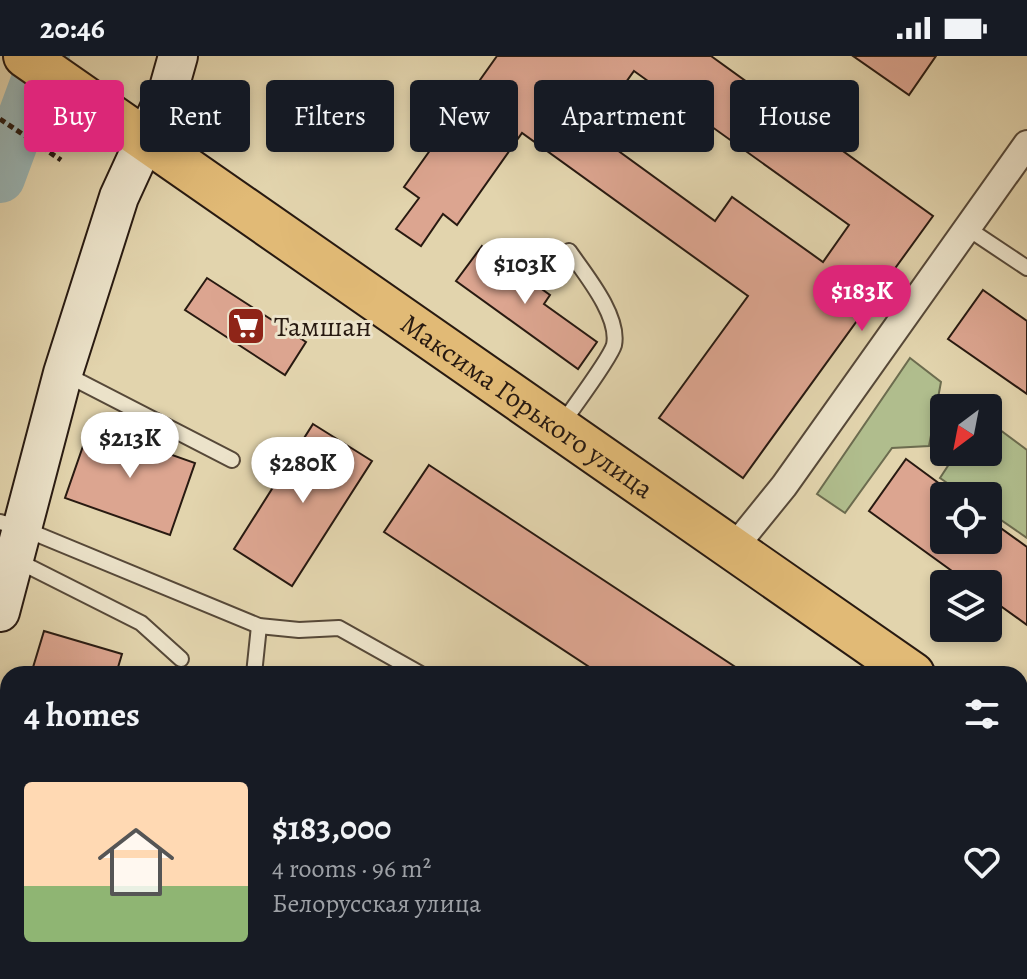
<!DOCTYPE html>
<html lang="en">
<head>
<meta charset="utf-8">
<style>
	body { margin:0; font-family:Alegreya,serif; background:#242831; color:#f1f3f6; height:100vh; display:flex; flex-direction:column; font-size:30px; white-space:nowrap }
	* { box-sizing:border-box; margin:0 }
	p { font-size:26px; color:#9ea1a6 }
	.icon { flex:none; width:44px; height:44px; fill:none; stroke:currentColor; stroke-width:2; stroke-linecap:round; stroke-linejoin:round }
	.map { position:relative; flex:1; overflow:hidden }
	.drawer { position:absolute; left:0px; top:610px; width:1028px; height:314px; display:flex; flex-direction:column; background:#171b24; border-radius:24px 24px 0 0; box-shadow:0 4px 12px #0003 }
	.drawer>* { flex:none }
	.banner { position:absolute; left:24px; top:24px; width:980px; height:72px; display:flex; gap:16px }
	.needle { width:52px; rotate:212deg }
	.controls { position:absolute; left:930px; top:338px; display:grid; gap:16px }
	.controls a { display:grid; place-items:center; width:72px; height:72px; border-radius:8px; background:#171b24; box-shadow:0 4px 12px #0003; font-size:40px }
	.price { position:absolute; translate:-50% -68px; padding:0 18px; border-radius:28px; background:#fff; color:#222; font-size:26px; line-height:52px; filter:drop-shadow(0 2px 4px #0008) }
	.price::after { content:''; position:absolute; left:50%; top:48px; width:24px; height:18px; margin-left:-12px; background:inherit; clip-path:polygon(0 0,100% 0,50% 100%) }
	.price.active { background:#db2777; color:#fff }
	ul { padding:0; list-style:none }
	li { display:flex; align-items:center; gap:24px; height:200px; padding:0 24px }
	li+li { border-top:2px solid #363941 }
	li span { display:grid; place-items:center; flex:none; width:224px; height:160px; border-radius:8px; color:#555 }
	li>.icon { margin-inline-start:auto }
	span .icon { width:96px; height:96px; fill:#fffc; stroke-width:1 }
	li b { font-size:34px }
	h2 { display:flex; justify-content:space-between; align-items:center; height:96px; padding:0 24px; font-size:34px }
	.pill { padding:0 28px; border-radius:8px; background:#171b24; box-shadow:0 4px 12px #0003; font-size:28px; line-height:72px }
	.pill.active { background:#db2777; color:#fff }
	.status { display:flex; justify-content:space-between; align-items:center; height:56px; padding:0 40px; background:#171b24; direction:ltr }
	.status svg { height:22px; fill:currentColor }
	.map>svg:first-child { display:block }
	.green { fill:#b0bd8d; stroke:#6c6c4f; stroke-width:2 }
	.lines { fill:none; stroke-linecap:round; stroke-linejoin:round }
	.river { stroke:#99b5b5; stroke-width:50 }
	.building { fill:#dca590; stroke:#281a11; stroke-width:2; fill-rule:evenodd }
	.lane-casing { stroke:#564838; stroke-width:18 }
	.street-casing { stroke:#564838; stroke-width:30 }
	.secondary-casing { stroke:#281a11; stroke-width:42 }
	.primary-casing { stroke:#281a11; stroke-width:46 }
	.path { stroke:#281a11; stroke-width:5; stroke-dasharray:6 4; stroke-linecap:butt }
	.lane { stroke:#ece3ca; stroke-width:14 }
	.street { stroke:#ece3ca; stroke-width:26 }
	.secondary { stroke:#ece3ca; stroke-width:38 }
	.primary { stroke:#e1ba76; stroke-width:42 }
	.rail-casing { stroke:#281a11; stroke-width:9 }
	.rail { stroke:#ece3ca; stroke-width:6; stroke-dasharray:18; stroke-linecap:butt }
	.labels { text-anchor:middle; stroke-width:6; stroke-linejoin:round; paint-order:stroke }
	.poi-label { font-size:28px; fill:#281a11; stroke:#ece3ca; text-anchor:start }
	.street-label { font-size:28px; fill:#281a11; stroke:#ece3ca }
</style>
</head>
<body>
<div class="status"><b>20:46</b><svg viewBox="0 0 49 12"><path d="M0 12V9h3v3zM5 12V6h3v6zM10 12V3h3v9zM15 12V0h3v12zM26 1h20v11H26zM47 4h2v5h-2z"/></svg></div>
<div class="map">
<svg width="1027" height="923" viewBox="0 0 1027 923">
	<rect width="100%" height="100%" fill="#e2d4ad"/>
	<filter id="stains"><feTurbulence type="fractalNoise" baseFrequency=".0025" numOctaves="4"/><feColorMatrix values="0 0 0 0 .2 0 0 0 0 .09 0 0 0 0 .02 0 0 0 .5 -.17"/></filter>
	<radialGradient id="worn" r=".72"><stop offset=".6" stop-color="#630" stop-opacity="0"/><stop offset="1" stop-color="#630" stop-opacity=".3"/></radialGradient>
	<g class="green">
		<path d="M910 302 941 326 929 390 892 392 845 457 817 438Z"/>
		<path d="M988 365 1027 394V482L988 455V440H966L940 422 957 396H988Z"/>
	</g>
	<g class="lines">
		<path class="river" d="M0 122 45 0"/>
	</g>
	<g class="building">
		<path d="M497 0H711L933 160 743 422 659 362 748 240 522 77 457 169 443 158 421 190 396 173 419 142 404 131ZM634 15 849 169 823 206 732 141 715 165 591 75Z"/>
		<path d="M853 0H936L909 39Z"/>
		<path d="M482 190 550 239 544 248 597 286 578 313 456 225Z"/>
		<path d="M207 222 306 286 285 319 185 254Z"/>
		<path d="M983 234 1027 265V338L948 283Z"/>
		<path d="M313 368 372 405 292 530 234 493Z"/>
		<path d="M90 370 195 407 170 479 65 442Z"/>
		<path d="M906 403 944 431V484H988V463L1027 491V569L988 541V528H970L869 455Z"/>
		<path d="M429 409 746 618H600L384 476Z"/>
		<path d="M44 575 122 598 116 618H31Z"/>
	</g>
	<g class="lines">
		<g class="lane-casing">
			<g id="lane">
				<path d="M967 172 1027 212"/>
				<path d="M65 318 232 404"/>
				<path d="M562 368C572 353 610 303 614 289 620 260 585 218 569 195"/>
				<path d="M0 466 22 472 259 570 299 574 339 572 421 618"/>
				<path d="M16 504 141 567 181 603"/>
				<path d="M254 618 259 570"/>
				<path d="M442 916V923"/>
			</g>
		</g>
		<g class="street-casing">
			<path id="street" d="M733 493 784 430 1027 88"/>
		</g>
		<g class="secondary-casing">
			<path id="secondary" d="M0 556 63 317 119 141 169 32 178 0"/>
		</g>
		<g class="primary-casing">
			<g id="primary">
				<path id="s1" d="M25 0 913 618"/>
				<path d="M1020 693 1027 698"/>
			</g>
		</g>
		<path class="path" d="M0 63 61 104"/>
		<use href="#lane" class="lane"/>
		<use href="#street" class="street"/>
		<use href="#secondary" class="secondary"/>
		<use href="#primary" class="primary"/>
		<g class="rail-casing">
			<path id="rail" d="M114 916 128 923"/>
		</g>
		<use href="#rail" class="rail"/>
	</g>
	<defs>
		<g id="supermarket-square" transform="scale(2)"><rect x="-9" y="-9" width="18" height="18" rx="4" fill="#8f2418" stroke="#ece3ca"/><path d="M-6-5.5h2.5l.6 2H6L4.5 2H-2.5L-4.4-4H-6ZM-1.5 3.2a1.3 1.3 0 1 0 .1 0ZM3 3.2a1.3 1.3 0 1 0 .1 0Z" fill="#fff"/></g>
	</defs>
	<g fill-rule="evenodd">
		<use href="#supermarket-square" x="246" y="270"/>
	</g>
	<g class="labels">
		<g class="poi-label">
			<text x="274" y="280">Тамшан</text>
		</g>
		<g class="street-label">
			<text dy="10" stroke="none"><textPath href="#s1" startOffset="612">Максима Горького улица</textPath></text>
		</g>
	</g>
	<rect width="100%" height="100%" filter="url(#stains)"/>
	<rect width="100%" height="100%" fill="url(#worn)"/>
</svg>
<div class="controls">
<a><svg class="needle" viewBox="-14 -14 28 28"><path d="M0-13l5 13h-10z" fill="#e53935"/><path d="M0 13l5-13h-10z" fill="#9ea1a6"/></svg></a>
<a><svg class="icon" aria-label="locate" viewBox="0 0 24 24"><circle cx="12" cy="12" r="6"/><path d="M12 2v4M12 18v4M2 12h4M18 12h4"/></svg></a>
<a><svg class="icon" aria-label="layers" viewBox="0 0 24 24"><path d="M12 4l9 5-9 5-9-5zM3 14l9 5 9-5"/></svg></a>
</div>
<b class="price" style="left:525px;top:250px">$103K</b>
<b class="price active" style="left:862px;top:277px">$183K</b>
<b class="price" style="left:130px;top:424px">$213K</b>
<b class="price" style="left:303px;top:449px">$280K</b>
<div class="banner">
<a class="pill active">Buy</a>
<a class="pill">Rent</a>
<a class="pill">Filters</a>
<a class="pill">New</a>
<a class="pill">Apartment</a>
<a class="pill">House</a>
</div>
<section class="drawer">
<h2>4 homes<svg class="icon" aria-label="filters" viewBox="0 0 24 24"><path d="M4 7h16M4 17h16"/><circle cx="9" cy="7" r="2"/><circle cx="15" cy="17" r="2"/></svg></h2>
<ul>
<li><span style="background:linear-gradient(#ffd9b3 65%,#8fb573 0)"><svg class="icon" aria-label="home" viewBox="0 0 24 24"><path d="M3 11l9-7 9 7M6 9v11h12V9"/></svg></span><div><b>$183,000</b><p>4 rooms · 96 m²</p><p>Белорусская улица</p></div><svg class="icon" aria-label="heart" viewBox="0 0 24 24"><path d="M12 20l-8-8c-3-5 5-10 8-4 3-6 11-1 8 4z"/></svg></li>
</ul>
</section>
</div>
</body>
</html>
